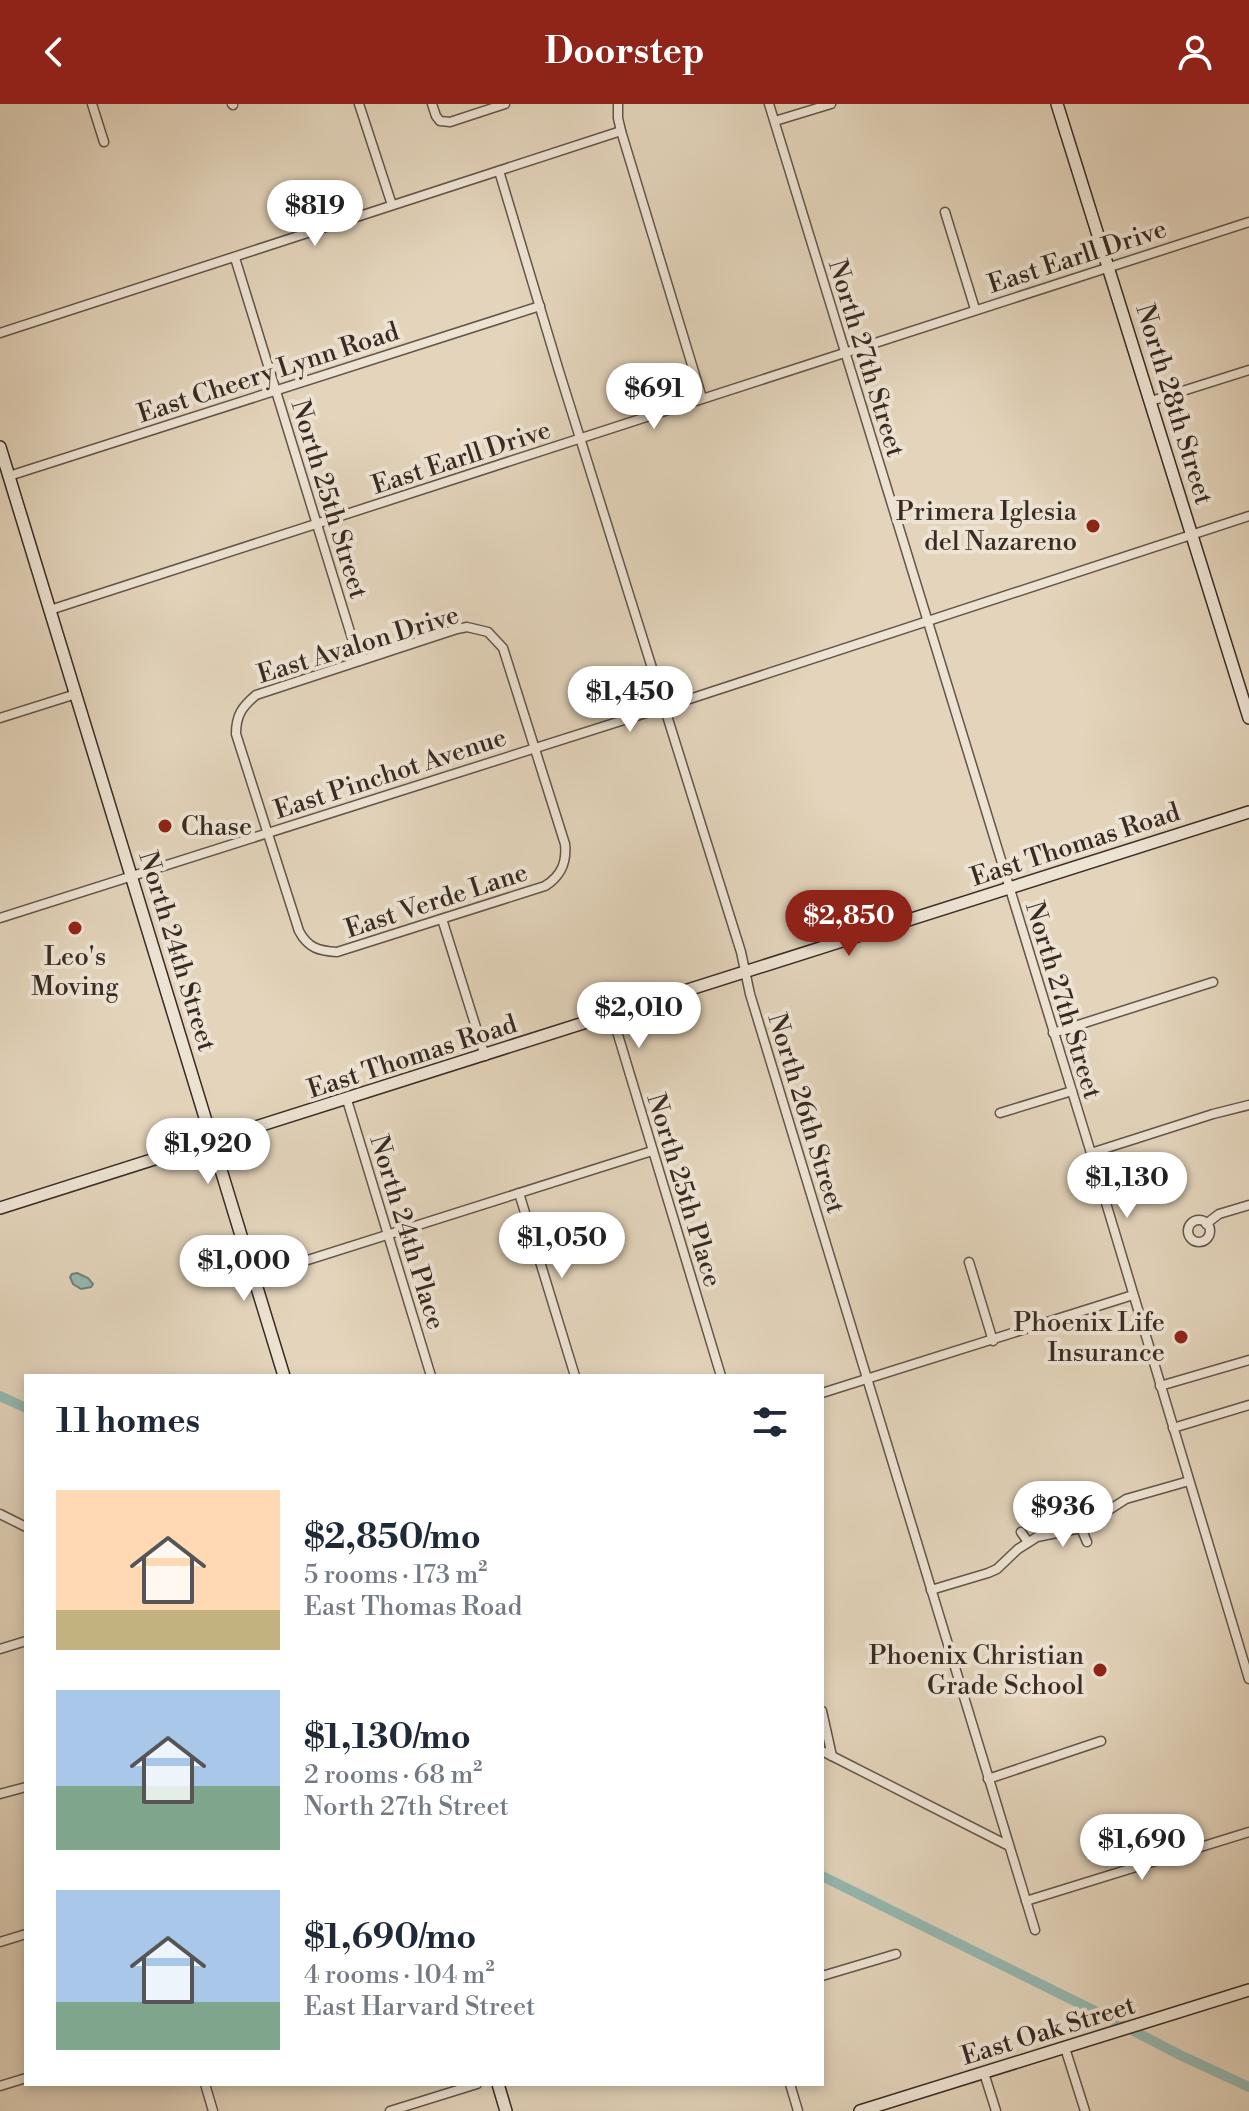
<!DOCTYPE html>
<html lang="en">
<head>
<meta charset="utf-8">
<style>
	body { margin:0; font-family:"Libre Bodoni",serif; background:#f2f2f3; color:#1f2937; height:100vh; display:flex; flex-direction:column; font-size:30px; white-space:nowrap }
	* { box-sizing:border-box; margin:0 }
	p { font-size:26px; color:#747a83 }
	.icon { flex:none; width:44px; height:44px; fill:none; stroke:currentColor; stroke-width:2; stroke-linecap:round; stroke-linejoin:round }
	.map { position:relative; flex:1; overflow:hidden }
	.sheet { position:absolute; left:24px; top:1270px; width:800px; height:712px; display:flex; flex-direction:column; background:#fff; border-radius:0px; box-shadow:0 4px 12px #0003 }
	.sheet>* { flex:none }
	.price { position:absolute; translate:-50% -68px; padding:0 18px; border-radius:28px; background:#fff; color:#222; font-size:26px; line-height:52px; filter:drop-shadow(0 2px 4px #0008) }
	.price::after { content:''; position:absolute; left:50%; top:48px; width:24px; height:18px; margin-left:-12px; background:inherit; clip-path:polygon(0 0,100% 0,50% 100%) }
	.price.active { background:#8f2418; color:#fff }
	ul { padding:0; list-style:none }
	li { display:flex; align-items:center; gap:24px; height:200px; padding:0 32px }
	li span { display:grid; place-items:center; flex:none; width:224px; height:160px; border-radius:0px; color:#555 }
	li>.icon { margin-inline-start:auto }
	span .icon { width:96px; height:96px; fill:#fffc; stroke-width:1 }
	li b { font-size:34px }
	h2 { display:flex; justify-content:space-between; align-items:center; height:96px; padding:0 32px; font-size:34px }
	header { display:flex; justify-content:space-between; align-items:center; height:104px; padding:0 32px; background:#8f2418; color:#fff; font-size:36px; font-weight:700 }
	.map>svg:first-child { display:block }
	.water { fill:#95b8b1; stroke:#708079; stroke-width:2 }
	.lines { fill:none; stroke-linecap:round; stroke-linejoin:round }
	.canal { stroke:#95b8b1; stroke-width:10 }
	.street-casing { stroke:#64554a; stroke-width:11 }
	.secondary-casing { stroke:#392b24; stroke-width:14 }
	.street { stroke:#ede3d3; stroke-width:8 }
	.secondary { stroke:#ede3d3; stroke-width:11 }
	.poi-dot { fill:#8f2418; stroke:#ede3d3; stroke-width:3 }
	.labels { text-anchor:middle; stroke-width:8; stroke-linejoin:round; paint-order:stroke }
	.street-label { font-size:26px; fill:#392b24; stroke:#ede3d3 }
	.poi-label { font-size:26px; fill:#392b24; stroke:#ede3d3; text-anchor:end }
</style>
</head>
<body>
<header><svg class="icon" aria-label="back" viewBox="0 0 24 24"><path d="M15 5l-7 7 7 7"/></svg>Doorstep<svg class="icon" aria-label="person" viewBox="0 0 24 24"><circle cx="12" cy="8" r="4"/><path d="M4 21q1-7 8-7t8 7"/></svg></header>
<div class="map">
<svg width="1249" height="2007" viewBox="0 0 1249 2007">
	<rect width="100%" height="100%" fill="#e3d4bb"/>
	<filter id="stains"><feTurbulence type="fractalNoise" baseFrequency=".0025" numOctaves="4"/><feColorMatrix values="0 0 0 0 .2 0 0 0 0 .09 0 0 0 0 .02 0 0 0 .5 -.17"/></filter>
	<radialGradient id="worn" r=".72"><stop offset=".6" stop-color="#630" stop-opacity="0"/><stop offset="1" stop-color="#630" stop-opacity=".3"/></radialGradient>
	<path class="water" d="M77 1169 88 1174 93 1180 91 1183 81 1185 73 1180 70 1173 72 1170Z"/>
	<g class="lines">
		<g class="canal">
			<path d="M0 1292 26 1304"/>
			<path d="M822 1772 1103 1911 1180 1951 1249 1983"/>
		</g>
		<g class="street-casing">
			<g id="street">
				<path d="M92 0 104 38"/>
				<path d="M232 0 233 1"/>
				<path d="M359 0 392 101"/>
				<path d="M432 0 436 12 440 17 450 18 505 0"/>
				<path d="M618 0V14L621 27 702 294"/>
				<path d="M769 0 1091 1049 1249 1575"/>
				<path d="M775 17 831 0"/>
				<path d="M499 67 559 267 741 848 750 890 1035 1826"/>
				<path d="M945 108 975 205"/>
				<path d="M235 154 359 557"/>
				<path d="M0 229 621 27"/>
				<path d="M1151 297 1249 266"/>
				<path d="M9 372 540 202"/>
				<path d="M50 506 1249 118"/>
				<path d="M467 523 488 528 503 544 565 740C567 759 561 772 545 782L337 848C319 847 308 844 299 827L236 630C236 611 242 603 256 591L457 525Z"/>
				<path d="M0 614 76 590"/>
				<path d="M0 814 665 603 1249 412"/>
				<path d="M442 815 485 952"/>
				<path d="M612 911 721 1272"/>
				<path d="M1053 929 1213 878"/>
				<path d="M347 996 431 1272"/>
				<path d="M1000 1009 1072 987"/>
				<path d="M1091 1049 1213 1010 1249 1001"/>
				<path d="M519 1089 575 1272"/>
				<circle cx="1199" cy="1127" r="11"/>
				<path d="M1206 1120 1219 1110 1249 1101"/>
				<path d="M969 1158 993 1237"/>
				<path d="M254 1173 652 1047"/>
				<path d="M1160 1282 1249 1256"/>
				<path d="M822 1289 1133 1191"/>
				<path d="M1173 1324 1249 1301"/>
				<path d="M0 1410 26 1423"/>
				<path d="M1081 1424 1087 1438"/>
				<path d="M1021 1428 1028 1438"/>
				<path d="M931 1486 988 1469 997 1465 1018 1445 1037 1433 1081 1424 1126 1395 1189 1377"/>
				<path d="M0 1545 26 1537"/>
				<path d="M822 1607 832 1652"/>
				<path d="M822 1647 1009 1742"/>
				<path d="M988 1675 1101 1637"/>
				<path d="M0 1690 26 1683"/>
				<path d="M1026 1797 1249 1728"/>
				<path d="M0 1838 26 1830"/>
				<path d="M822 1872 896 1850"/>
				<path d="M1065 1944 1085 2007"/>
				<path d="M984 1969 996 2007"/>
				<path d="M205 1980 213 2007"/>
				<path d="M790 1980 798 2007"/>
				<path d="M0 1982 26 1974"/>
				<path d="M390 2007 477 1980"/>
			</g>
		</g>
		<g class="secondary-casing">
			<g id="secondary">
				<path d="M1057 0 1249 614"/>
				<path d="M0 343 284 1272"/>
				<path d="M0 1104 1249 708"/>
				<path d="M498 1980 506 2007"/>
				<path d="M860 2007 1249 1886"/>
			</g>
		</g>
		<use href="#street" class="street"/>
		<use href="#secondary" class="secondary"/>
	</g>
	<g class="poi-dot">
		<circle cx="1093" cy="422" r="8"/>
		<circle cx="165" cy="722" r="8"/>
		<circle cx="75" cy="824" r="8"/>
		<circle cx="1181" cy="1233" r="8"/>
		<circle cx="1100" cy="1566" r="8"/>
	</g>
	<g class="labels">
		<g class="street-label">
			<text transform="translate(1077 152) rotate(-18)" y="9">East Earll Drive</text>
			<text transform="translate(867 254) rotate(73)" y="9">North 27th Street</text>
			<text transform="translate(268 268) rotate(-18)" y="9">East Cheery Lynn Road</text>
			<text transform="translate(1175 300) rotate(73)" y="9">North 28th Street</text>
			<text transform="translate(461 353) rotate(-18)" y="9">East Earll Drive</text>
			<text transform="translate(330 395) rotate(73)" y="9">North 25th Street</text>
			<text transform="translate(358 540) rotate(-17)" y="9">East Avalon Drive</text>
			<text transform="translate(390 669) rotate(-18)" y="9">East Pinchot Avenue</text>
			<text transform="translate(1075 740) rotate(-18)" y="9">East Thomas Road</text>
			<text transform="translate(436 796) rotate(-18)" y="9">East Verde Lane</text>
			<text transform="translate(178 847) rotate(73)" y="9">North 24th Street</text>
			<text transform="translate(1064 896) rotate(73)" y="9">North 27th Street</text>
			<text transform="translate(412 952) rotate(-18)" y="9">East Thomas Road</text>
			<text transform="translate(807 1009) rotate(73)" y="9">North 26th Street</text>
			<text transform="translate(685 1086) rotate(73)" y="9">North 25th Place</text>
			<text transform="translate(408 1128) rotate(73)" y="9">North 24th Place</text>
			<text transform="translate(1048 1926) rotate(-17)" y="9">East Oak Street</text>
		</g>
		<g class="poi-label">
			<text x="1077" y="416">Primera Iglesia<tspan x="1077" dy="30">del Nazareno</tspan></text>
			<text x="181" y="731" text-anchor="start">Chase</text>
			<text x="75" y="861" text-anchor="middle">Leo's<tspan x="75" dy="30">Moving</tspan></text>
			<text x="1165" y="1227">Phoenix Life<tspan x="1165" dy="30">Insurance</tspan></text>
			<text x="1084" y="1560">Phoenix Christian<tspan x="1084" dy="30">Grade School</tspan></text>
		</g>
	</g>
	<rect width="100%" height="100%" filter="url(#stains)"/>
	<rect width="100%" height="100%" fill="url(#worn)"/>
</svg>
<b class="price" style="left:315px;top:144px">$819</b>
<b class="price" style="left:654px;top:327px">$691</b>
<b class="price" style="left:630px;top:630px">$1,450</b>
<b class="price active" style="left:849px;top:854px">$2,850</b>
<b class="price" style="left:639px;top:946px">$2,010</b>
<b class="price" style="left:208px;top:1082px">$1,920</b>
<b class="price" style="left:1127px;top:1116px">$1,130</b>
<b class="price" style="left:562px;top:1176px">$1,050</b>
<b class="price" style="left:244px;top:1199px">$1,000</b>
<b class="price" style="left:1063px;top:1445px">$936</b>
<b class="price" style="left:1142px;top:1778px">$1,690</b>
<section class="sheet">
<h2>11 homes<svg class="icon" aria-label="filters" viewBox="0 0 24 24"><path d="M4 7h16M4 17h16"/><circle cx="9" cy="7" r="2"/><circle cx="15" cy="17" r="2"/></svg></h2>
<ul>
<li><span style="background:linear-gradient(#ffd9b3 75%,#c2b280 0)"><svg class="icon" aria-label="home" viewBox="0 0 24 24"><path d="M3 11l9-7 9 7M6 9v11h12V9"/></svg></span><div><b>$2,850/mo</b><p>5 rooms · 173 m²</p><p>East Thomas Road</p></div></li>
<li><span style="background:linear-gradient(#a9c7e8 60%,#7fa58c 0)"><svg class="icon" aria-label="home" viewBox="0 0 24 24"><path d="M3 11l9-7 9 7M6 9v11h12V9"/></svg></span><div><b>$1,130/mo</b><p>2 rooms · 68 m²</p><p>North 27th Street</p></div></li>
<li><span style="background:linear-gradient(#a9c7e8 70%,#7fa58c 0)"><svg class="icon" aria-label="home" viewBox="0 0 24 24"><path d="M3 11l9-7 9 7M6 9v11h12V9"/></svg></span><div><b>$1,690/mo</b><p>4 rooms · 104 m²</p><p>East Harvard Street</p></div></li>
</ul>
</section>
</div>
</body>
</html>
